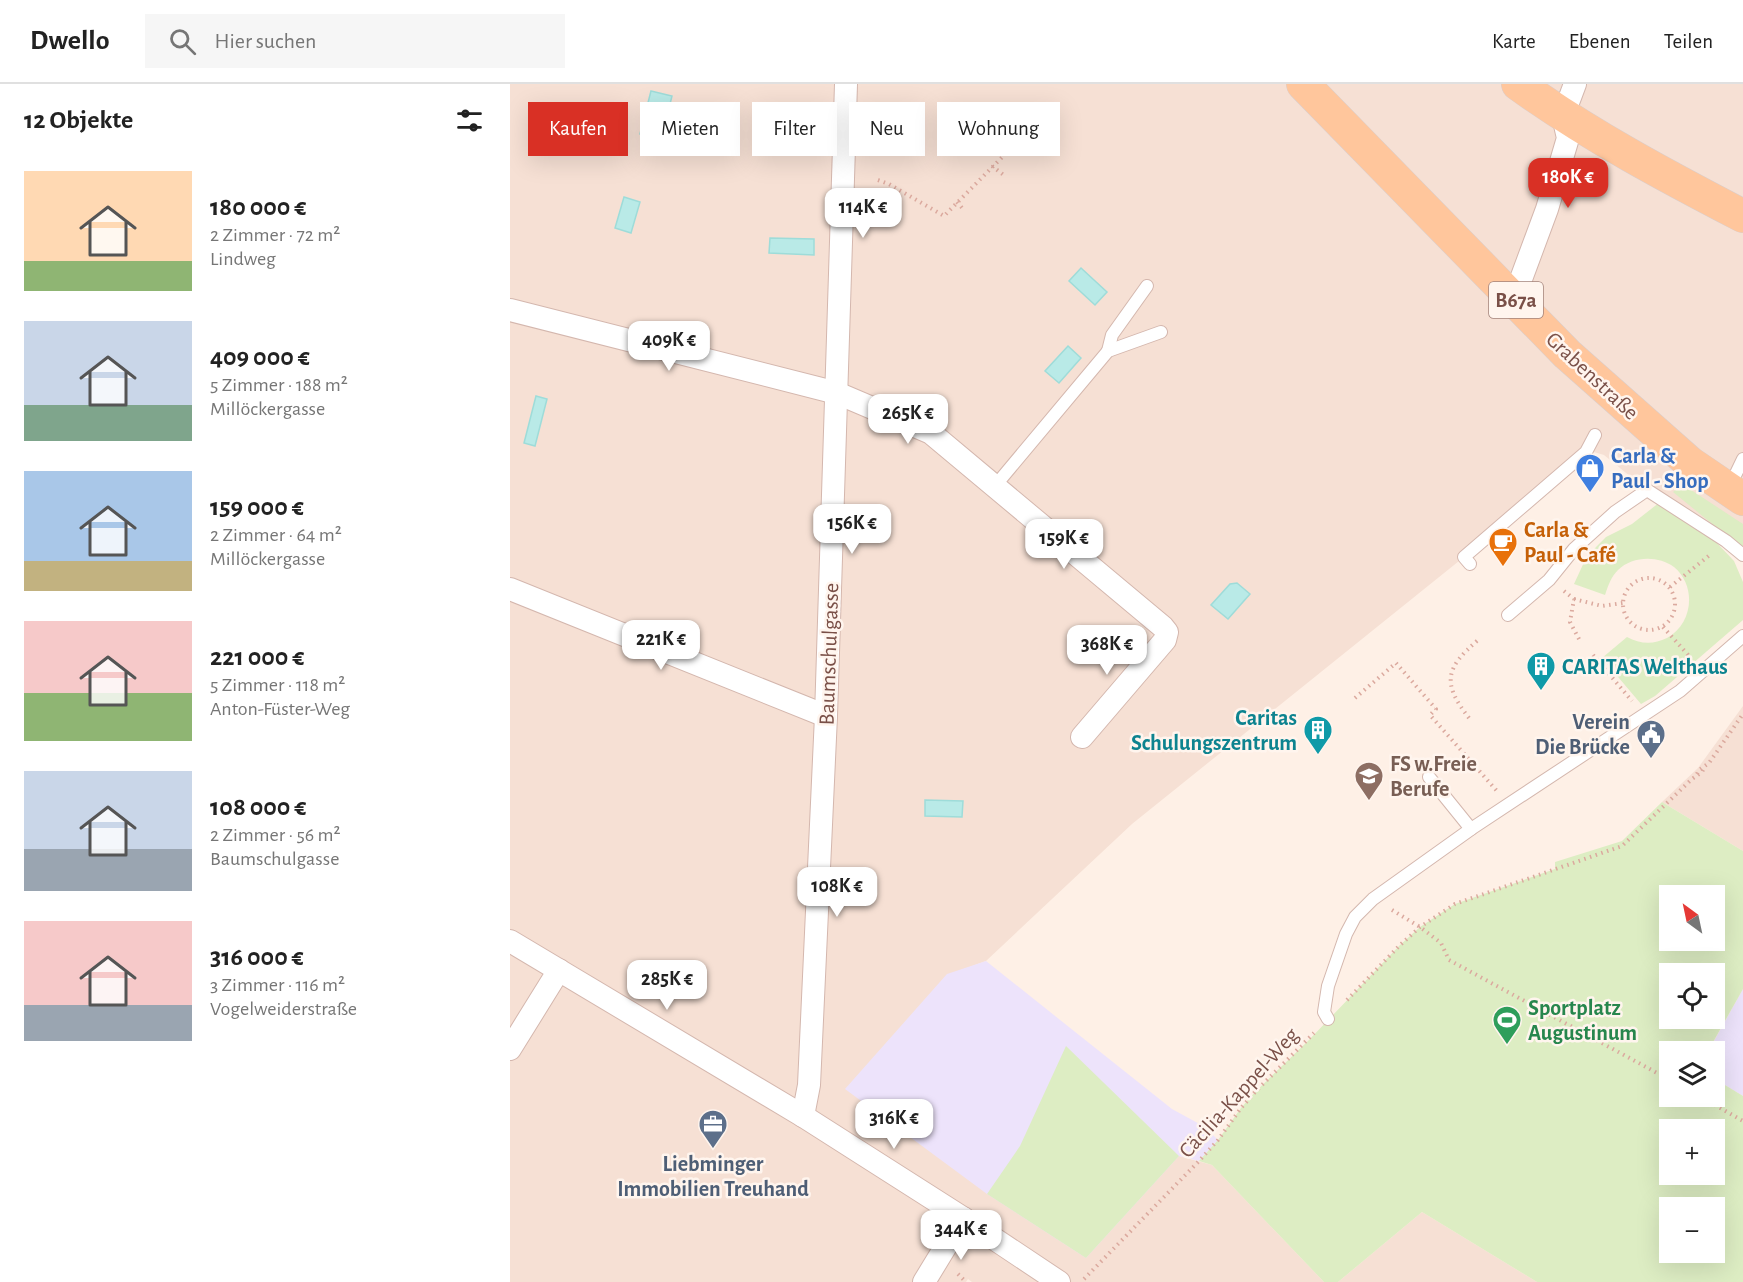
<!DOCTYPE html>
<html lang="de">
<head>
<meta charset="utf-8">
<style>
	body { margin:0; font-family:"Alegreya Sans",sans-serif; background:#f6f6f6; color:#222; height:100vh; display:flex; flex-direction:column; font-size:22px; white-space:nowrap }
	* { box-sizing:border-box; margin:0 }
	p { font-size:20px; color:#767676 }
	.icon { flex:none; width:33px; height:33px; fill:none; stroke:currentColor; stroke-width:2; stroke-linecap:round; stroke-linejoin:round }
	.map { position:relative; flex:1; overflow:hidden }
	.drawer { display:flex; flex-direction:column; background:#fff; width:510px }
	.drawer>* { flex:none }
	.banner { position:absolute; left:18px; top:18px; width:570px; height:54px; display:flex; gap:12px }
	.needle { width:39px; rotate:327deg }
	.tools { position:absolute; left:1149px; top:801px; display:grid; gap:12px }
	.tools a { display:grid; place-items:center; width:66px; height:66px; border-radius:0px; background:#fff; box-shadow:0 6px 24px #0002; font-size:30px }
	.price { position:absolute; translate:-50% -51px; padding:0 14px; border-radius:12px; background:#fff; color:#222; font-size:20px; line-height:39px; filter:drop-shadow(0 2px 3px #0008) }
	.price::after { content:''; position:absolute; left:50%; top:36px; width:18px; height:14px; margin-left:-9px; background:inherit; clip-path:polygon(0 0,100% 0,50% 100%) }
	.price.current { background:#d93025; color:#fff }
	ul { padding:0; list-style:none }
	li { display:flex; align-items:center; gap:18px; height:150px; padding:0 24px }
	li span { display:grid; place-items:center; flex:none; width:168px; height:120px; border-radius:0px; color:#555 }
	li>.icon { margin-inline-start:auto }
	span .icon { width:72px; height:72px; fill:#fffc; stroke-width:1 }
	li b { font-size:26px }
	h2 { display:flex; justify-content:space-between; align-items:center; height:72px; padding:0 24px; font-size:26px }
	.pill { padding:0 21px; border-radius:0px; background:#fff; box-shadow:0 6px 24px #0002; font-size:21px; line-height:54px }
	.pill.current { background:#d93025; color:#fff }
	header { display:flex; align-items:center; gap:36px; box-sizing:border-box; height:84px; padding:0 30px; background:#fff; border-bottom:2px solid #e0e0e0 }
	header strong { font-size:28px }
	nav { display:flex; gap:33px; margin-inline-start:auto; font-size:21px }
	.search { width:420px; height:54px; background:#f6f6f6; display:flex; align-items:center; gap:15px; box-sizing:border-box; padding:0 21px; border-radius:0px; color:#767676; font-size:22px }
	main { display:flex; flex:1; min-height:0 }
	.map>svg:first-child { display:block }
	.residential { fill:#f6e0d4 }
	.education { fill:#ede3fb }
	.green { fill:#ddedc3; fill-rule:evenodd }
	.water { fill:#b9eae7; stroke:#9edcd9; stroke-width:1.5 }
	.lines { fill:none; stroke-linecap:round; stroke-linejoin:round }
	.service-casing { stroke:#d4b7ae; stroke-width:14 }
	.minor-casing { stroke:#d4b7ae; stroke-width:24 }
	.primary-casing { stroke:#dacecc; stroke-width:34 }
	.path { stroke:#dba99e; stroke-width:4; stroke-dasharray:1.5 4.5; stroke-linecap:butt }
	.service { stroke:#fff; stroke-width:12 }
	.minor { stroke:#fff; stroke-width:22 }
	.primary { stroke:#ffc69c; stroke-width:33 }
	.labels { text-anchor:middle; stroke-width:5; stroke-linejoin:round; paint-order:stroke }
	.shield { fill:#fff5ee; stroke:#a2827a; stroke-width:1.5 }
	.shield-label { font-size:21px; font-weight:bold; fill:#7a5048 }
	.street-label { font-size:22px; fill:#7a5048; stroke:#fff5ee }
	.shop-label { font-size:22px; font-weight:bold; fill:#366cbe; stroke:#fff5ee; text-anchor:start }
	.food-label { font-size:22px; font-weight:bold; fill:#c56008; stroke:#fff5ee; text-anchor:start }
	.culture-label { font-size:22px; font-weight:bold; fill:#0d838f; stroke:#fff5ee; text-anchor:start }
	.service-label { font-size:22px; font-weight:bold; fill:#4e5e75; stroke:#fff5ee; text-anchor:end }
	.education-label { font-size:22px; font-weight:bold; fill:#785e54; stroke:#fff5ee; text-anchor:start }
	.leisure-label { font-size:22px; font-weight:bold; fill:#27864d; stroke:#fff5ee; text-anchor:start }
</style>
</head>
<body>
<header>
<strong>Dwello</strong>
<div class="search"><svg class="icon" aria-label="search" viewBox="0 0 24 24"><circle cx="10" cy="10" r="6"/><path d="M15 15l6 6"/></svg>Hier suchen</div>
<nav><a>Karte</a><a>Ebenen</a><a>Teilen</a></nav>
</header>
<main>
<section class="drawer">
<h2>12 Objekte<svg class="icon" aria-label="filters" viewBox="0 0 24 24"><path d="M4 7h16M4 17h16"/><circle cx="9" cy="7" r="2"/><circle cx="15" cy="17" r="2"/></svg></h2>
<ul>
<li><span style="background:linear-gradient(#ffd9b3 75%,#8fb573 0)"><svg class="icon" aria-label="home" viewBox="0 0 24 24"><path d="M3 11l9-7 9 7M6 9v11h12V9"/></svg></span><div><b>180 000 €</b><p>2 Zimmer · 72 m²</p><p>Lindweg</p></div></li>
<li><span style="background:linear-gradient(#c9d6e8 70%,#7fa58c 0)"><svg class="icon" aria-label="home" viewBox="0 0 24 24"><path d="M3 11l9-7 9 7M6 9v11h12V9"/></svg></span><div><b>409 000 €</b><p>5 Zimmer · 188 m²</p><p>Millöckergasse</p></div></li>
<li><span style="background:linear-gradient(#a9c7e8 75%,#c2b280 0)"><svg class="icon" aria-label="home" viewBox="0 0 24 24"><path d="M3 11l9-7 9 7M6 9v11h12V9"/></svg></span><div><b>159 000 €</b><p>2 Zimmer · 64 m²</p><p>Millöckergasse</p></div></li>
<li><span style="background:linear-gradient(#f6c9c9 60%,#8fb573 0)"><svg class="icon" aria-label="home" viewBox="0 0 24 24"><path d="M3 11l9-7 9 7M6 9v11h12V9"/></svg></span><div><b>221 000 €</b><p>5 Zimmer · 118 m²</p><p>Anton-Füster-Weg</p></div></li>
<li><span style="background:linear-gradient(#c9d6e8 65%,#9aa5b1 0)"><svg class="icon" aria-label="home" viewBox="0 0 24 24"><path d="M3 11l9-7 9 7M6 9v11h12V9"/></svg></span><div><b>108 000 €</b><p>2 Zimmer · 56 m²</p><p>Baumschulgasse</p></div></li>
<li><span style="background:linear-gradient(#f6c9c9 70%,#9aa5b1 0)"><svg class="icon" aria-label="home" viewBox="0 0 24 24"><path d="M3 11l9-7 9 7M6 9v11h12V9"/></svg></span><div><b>316 000 €</b><p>3 Zimmer · 116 m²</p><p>Vogelweiderstraße</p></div></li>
</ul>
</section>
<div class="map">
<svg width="1233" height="1198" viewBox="0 0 1233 1198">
	<rect width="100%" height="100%" fill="#fef0e6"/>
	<g class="residential">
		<path d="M0 0H1233V471L1137 406 1094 371 1077 366 954 473 622 740 476 877 437 891 669 1072 702 1081 814 1198H462L458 1195 456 1198H0Z"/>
		<path d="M1233 622V767L1152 718 1188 684Z"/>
		<path d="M912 1128 1027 1198H828Z"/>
	</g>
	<g class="education">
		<path d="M476 877 662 1025 695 1043 708 1056 689 1077 669 1072 576 1174 477 1110 335 1005 437 890Z"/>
		<path d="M1233 905V1012L1205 995 1204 968H1198Z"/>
	</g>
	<g class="green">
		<path d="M1172 400 1233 440V465L1163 408Z"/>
		<path d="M1150 418 1179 441 1204 456 1224 477 1233 498V536L1145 612 1131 620 1092 574 1117 553C1130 560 1143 561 1157 554 1183 540 1187 502 1164 483 1148 471 1122 472 1108 486 1101 493 1098 502 1095 511L1064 500 1076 474 1087 462 1096 453 1122 440Z"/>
		<path d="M1152 718 1233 767V905L1198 967 1160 968V1012H1204L1205 995 1233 1012V1198H1027L912 1128 828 1198H814L702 1081 689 1077 708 1056 731 1024 745 1008 798 957 890 861 910 843 945 820 1045 785V778L1112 757ZM1160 812H1204V856H1160ZM1160 890H1204V934H1160ZM1160 1046H1204V1090H1160ZM1160 1124H1204V1168H1160Z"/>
		<path d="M556 962 669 1072 576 1174 477 1110 510 1062Z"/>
	</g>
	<g class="water">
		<path d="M141 7 162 12 151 56 130 50Z"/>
		<path d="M114 113 130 118 121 149 105 144Z"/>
		<path d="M260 154 304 155V171L259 169Z"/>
		<path d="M571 184 597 208 585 221 559 197Z"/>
		<path d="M558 262 571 274 549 299 535 287Z"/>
		<path d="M26 312 37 315 25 362 14 359Z"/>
		<path d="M727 499 740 510 718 535 701 521 720 500Z"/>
		<path d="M415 716 453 717 452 733 415 732Z"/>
	</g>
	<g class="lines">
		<g class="service-casing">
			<g id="service">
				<path d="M598 267 602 251 637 202"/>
				<path d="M485 402 598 267 651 248"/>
				<path d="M1219 404 1233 375"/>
				<path d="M960 480 954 473 1076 368 1085 351"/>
				<path d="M998 531 1039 496 1064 465 1105 428 1137 406 1216 457 1233 471"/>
				<path d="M919 693 961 745 1170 607 1233 552"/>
				<path d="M818 935 814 928 818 902 836 850 845 833 863 815 961 745"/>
			</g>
		</g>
		<g class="minor-casing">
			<g id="minor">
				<path d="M1004 214 1037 125 1058 54 1053 32 1065 0"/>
				<path d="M0 226 327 309 421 349 653 543 657 548 655 556 572 653"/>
				<path d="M0 505 316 632"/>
				<path d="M0 857 293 1032 453 1134 549 1198"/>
				<path d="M0 965 49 886"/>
				<path d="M293 1032 299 1001 316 632 336 0"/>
				<path d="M414 1198 453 1134"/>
			</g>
		</g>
		<g class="primary-casing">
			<g id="primary">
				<path d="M793 0 1057 270 1180 379 1233 415"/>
				<path d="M1008 0C1079 51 1156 92 1233 132"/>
			</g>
		</g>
		<g class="path">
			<path d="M482 82 495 92"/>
			<path d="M368 96 379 100 434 132 515 50 520 55"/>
			<path d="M447 118 453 125"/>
			<circle cx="1139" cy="520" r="26"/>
			<path d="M1160 503 1201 470"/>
			<path d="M1054 507 1064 515 1060 538 1070 557"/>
			<path d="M1064 515 1092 522 1113 519"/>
			<path d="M1153 543 1181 574"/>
			<path d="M1083 571 1122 617"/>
			<path d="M845 614 886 579 926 625 920 631 987 707"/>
			<path d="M959 634C931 598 936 584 968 556"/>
			<path d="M1187 690 1189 686 1199 679 1233 630"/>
			<path d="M882 826 910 843 931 859 939 876 1160 996"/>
			<path d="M837 916 890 861 910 843 945 820 1112 762 1182 695 1192 688 1194 684"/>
			<path d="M1189 1012 1233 1037"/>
			<path d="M448 1190 456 1198"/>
			<path d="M574 1195 689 1077 708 1056 731 1024 745 1008 804 949"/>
		</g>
		<use href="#service" class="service"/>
		<use href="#minor" class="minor"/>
		<use href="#primary" class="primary"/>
	</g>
	<defs>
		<g id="shop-pin" transform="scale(1.5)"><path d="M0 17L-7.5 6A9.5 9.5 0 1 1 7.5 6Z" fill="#3f7fe0" stroke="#fff5ee"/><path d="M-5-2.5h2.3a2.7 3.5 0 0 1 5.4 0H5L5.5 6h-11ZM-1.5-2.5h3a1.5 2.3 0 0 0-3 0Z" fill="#fff"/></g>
		<g id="cafe-pin" transform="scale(1.5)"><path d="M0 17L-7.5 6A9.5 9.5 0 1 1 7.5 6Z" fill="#e8710a" stroke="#fff5ee"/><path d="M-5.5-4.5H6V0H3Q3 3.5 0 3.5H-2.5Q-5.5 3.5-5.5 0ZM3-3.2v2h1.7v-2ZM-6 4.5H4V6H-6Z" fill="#fff"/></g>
		<g id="building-pin" transform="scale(1.5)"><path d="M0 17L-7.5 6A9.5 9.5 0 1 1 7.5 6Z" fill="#0f9aa8" stroke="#fff5ee"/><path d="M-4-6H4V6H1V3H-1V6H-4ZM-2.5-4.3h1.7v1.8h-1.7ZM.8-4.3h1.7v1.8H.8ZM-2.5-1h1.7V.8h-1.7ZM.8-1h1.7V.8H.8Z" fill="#fff"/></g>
		<g id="civic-pin" transform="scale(1.5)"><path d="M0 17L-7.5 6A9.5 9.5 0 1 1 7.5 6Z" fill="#5c6f8a" stroke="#fff5ee"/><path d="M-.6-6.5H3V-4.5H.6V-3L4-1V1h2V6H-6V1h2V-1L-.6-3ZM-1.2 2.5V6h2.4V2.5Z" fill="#fff"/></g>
		<g id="school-pin" transform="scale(1.5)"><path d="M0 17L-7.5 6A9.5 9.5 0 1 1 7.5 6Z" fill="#8d6e63" stroke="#fff5ee"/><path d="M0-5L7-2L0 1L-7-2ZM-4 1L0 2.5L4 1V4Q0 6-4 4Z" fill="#fff"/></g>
		<g id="stadium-pin" transform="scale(1.5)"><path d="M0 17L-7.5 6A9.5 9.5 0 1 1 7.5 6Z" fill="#2e9e5b" stroke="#fff5ee"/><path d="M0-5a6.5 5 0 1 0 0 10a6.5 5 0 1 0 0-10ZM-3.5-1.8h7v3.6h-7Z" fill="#fff"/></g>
		<g id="office-pin" transform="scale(1.5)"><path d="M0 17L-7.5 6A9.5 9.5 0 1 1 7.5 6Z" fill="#5c6f8a" stroke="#fff5ee"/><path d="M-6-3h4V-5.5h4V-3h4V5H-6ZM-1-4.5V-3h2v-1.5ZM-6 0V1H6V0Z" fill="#fff"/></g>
	</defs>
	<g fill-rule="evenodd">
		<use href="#shop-pin" x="1080" y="384"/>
		<use href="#cafe-pin" x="993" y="458"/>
		<use href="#building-pin" x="1031" y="582"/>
		<use href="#building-pin" x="808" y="646"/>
		<use href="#civic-pin" x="1141" y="650"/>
		<use href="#school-pin" x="859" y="692"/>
		<use href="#stadium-pin" x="997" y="936"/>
		<use href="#office-pin" x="203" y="1040"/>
	</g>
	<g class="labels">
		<rect class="shield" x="979" y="198" width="54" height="36" rx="4.5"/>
		<g class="shield-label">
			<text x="1006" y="223">B67a</text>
		</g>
		<g class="street-label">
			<text transform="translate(1083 291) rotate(43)" y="8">Grabenstraße</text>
			<text transform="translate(318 570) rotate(-88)" y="8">Baumschulgasse</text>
			<text transform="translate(728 1008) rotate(-48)" y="8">Cäcilia-Kappel-Weg</text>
		</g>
		<g class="shop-label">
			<text x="1101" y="379">Carla &amp;<tspan x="1101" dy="25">Paul - Shop</tspan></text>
		</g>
		<g class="food-label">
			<text x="1014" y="453">Carla &amp;<tspan x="1014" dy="25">Paul - Café</tspan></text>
		</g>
		<g class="culture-label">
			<text x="1052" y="590">CARITAS Welthaus</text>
			<text x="787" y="641" text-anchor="end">Caritas<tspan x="787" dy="25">Schulungszentrum</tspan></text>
		</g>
		<g class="service-label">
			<text x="1120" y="645">Verein<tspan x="1120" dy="25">Die Brücke</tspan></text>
			<text x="203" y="1087" text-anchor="middle">Liebminger<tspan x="203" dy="25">Immobilien Treuhand</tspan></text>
		</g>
		<g class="education-label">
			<text x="880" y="687">FS w.Freie<tspan x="880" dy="25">Berufe</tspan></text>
		</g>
		<g class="leisure-label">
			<text x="1018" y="931">Sportplatz<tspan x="1018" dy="25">Augustinum</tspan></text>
		</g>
	</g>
</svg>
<div class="tools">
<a><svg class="needle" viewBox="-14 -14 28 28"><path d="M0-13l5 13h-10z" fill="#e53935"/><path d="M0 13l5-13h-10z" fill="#767676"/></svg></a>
<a><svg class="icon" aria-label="locate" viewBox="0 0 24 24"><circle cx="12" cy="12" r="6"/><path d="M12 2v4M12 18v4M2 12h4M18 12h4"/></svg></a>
<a><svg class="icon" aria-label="layers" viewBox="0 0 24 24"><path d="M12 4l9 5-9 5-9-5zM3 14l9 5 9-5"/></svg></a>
<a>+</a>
<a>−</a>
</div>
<b class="price current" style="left:1058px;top:125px">180K €</b>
<b class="price" style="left:353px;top:155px">114K €</b>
<b class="price" style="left:159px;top:288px">409K €</b>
<b class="price" style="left:398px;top:361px">265K €</b>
<b class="price" style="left:342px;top:471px">156K €</b>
<b class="price" style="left:554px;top:486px">159K €</b>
<b class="price" style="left:151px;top:587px">221K €</b>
<b class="price" style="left:597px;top:592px">368K €</b>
<b class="price" style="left:327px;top:834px">108K €</b>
<b class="price" style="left:157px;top:927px">285K €</b>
<b class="price" style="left:384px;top:1066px">316K €</b>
<b class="price" style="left:451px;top:1177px">344K €</b>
<div class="banner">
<a class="pill current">Kaufen</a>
<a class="pill">Mieten</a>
<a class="pill">Filter</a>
<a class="pill">Neu</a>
<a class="pill">Wohnung</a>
</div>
</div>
</main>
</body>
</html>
